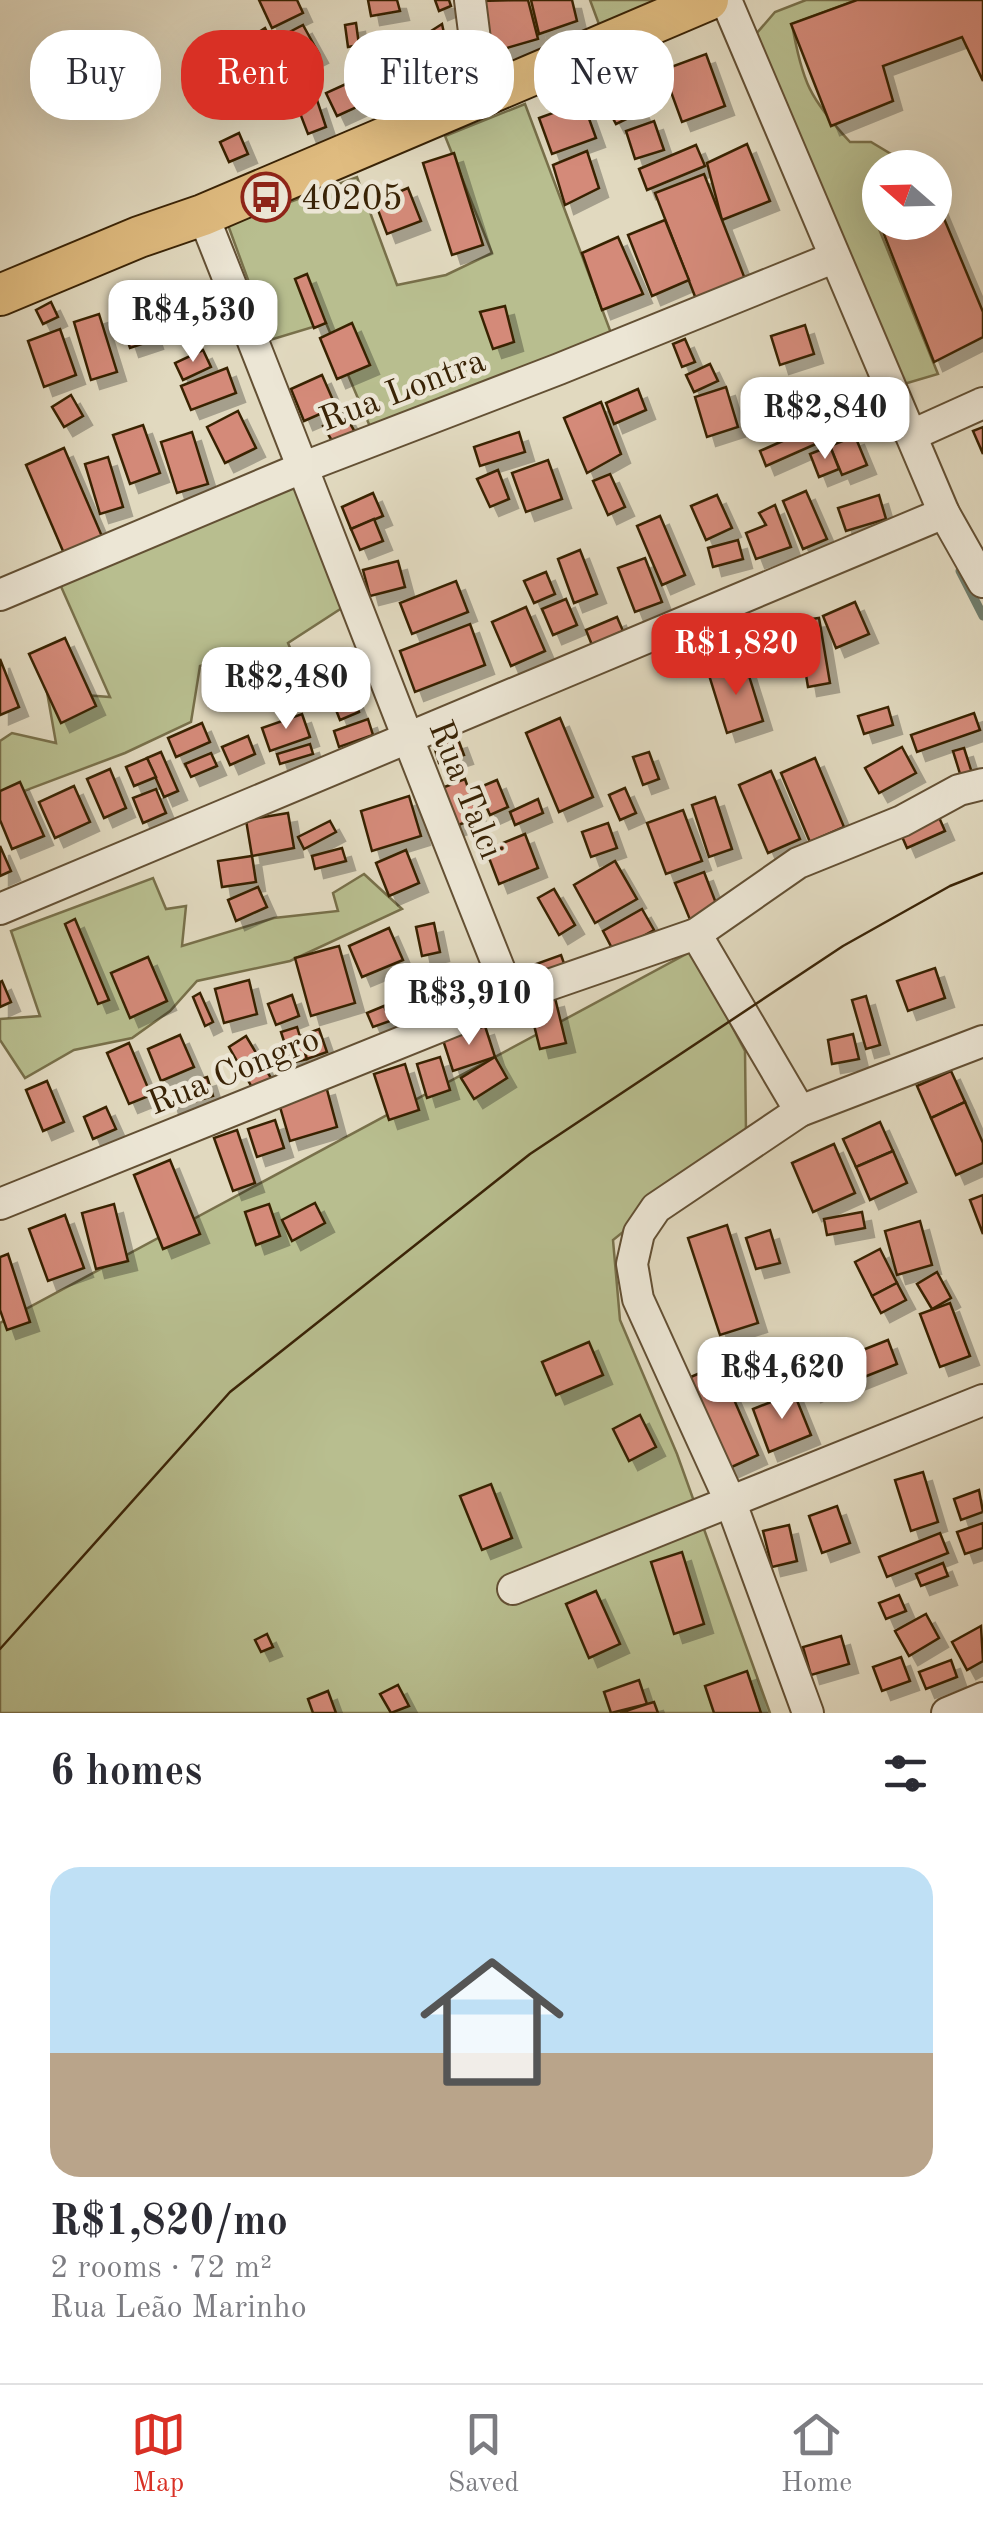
<!DOCTYPE html>
<html lang="en">
<head>
<meta charset="utf-8">
<style>
	body { margin:0; font-family:"Old Standard TT",serif; background:#f7f7f7; color:#2b2b33; height:100vh; display:flex; flex-direction:column; font-size:38px; white-space:nowrap }
	* { box-sizing:border-box; margin:0 }
	p { font-size:32px; color:#7c7c81 }
	.icon { flex:none; width:55px; height:55px; fill:none; stroke:currentColor; stroke-width:2; stroke-linecap:round; stroke-linejoin:round }
	.map { position:relative; height:1713px; overflow:hidden }
	.sheet { display:flex; flex-direction:column; background:#fff; flex:1 }
	.sheet>* { flex:none }
	.top-card { position:absolute; left:30px; top:30px; width:925px; height:90px; display:flex; gap:20px }
	.needle { width:65px; rotate:290deg }
	.tools { position:absolute; left:862px; top:150px; display:grid; gap:20px }
	.tools a { display:grid; place-items:center; width:90px; height:90px; border-radius:50%; background:#fff; box-shadow:0 10px 40px #0002; font-size:50px }
	.price { position:absolute; translate:-50% -85px; padding:0 22px; border-radius:20px; background:#fff; color:#222; font-size:32px; line-height:65px; filter:drop-shadow(0 2px 5px #0008) }
	.price::after { content:''; position:absolute; left:50%; top:60px; width:30px; height:22px; margin-left:-15px; background:inherit; clip-path:polygon(0 0,100% 0,50% 100%) }
	.price.on { background:#d93025; color:#fff }
	ul { padding:0; list-style:none }
	li { display:grid; align-content:center; gap:20px; height:530px; padding:0 50px }
	li+li { border-top:2px solid #e1e1e2 }
	li span { display:grid; place-items:center; height:310px; border-radius:30px; color:#555 }
	li>.icon { margin-inline-start:auto }
	span .icon { width:180px; height:180px; fill:#fffc; stroke-width:1 }
	li b { font-size:42px }
	h2 { display:flex; justify-content:space-between; align-items:center; height:120px; padding:0 50px; font-size:42px }
	.tag { padding:0 35px; border-radius:40px; background:#fff; box-shadow:0 10px 40px #0002; font-size:35px; line-height:90px }
	.tag.on { background:#d93025; color:#fff }
	.menu { display:flex; justify-content:space-around; align-items:center; height:140px; border-top:2px solid #e1e1e2; background:#fff; font-size:28px; color:#7c7c81 }
	.menu a { display:grid; justify-items:center; gap:5px }
	.menu .on { color:#d93025 }
	.map>svg:first-child { display:block }
	.green { fill:#b8be8f; stroke:#78704a; stroke-width:2.5 }
	.lines { fill:none; stroke-linecap:round; stroke-linejoin:round }
	.stream { stroke:#707e6e; stroke-width:9 }
	.building { fill:#d48a79; stroke:#392306; stroke-width:2.5; filter:url(#shadow) }
	.minor-casing { stroke:#635034; stroke-width:34 }
	.major-casing { stroke:#392306; stroke-width:44 }
	.minor { stroke:#ece6d5; stroke-width:30 }
	.major { stroke:#e0bc80; stroke-width:40 }
	.tram { stroke:#392306; stroke-width:2.5 }
	.labels { text-anchor:middle; stroke-width:9; stroke-linejoin:round; paint-order:stroke }
	.poi-label { font-size:35px; fill:#392306; stroke:#ece6d5; text-anchor:start }
	.street-label { font-size:35px; fill:#392306; stroke:#ece6d5 }
</style>
</head>
<body>
<div class="map">
<svg width="983" height="1713" viewBox="0 0 983 1713">
	<defs>
		<filter id="shadow"><feDropShadow dx="9" dy="9" stdDeviation="0" flood-color="#0004"/></filter>
	</defs>
	<rect width="100%" height="100%" fill="#e1d9bf"/>
	<filter id="stains"><feTurbulence type="fractalNoise" baseFrequency=".002" numOctaves="4"/><feColorMatrix values="0 0 0 0 .2 0 0 0 0 .09 0 0 0 0 .02 0 0 0 .5 -.17"/></filter>
	<radialGradient id="worn" r=".72"><stop offset=".6" stop-color="#630" stop-opacity="0"/><stop offset="1" stop-color="#630" stop-opacity=".3"/></radialGradient>
	<g class="green">
		<path d="M590 0H658L600 27Z"/>
		<path d="M806 0H857L792 24C802 82 810 99 850 142H871L906 163 904 167 880 168V189L864 192 938 374 904 384 756 34 775 12Z"/>
		<path d="M525 104 614 341 371 429 326 323 270 340 228 225 357 177 397 285 446 275 492 253 445 136Z"/>
		<path d="M293 483 348 604 288 643 313 702 263 695 245 653 200 666 191 722 125 753 0 800V741L12 733 56 743 47 692 110 697 59 582Z"/>
		<path d="M364 874 402 909 290 961 197 981 170 1011 132 1038 74 1050 25 1078 0 1040V1019L40 1016 11 931 153 878 166 909 186 906 182 946 274 918 338 911 333 893Z"/>
		<path d="M692 951 745 1051 746 1133 613 1240 620 1320 677 1454 770 1713H0V1323Z"/>
	</g>
	<g class="lines">
		<path class="stream" d="M960 571 983 616"/>
	</g>
	<g class="building">
		<path d="M259 0H297L303 13 272 28Z"/>
		<path d="M368 0H397L400 11 371 16Z"/>
		<path d="M435 0H449L451 6 439 11Z"/>
		<path d="M528 0 538 39 493 52 479 1Z"/>
		<path d="M531 0H572L577 21 539 34Z"/>
		<path d="M857 0H983V81L962 37 883 66 893 101 831 126 791 24Z"/>
		<path d="M356 23 359 45 348 47 345 25Z"/>
		<path d="M442 24 451 65 426 75 420 38Z"/>
		<path d="M303 25 319 54 295 66 280 37Z"/>
		<path d="M265 28 269 36 252 46 248 39Z"/>
		<path d="M270 53 283 78 274 83 261 58Z"/>
		<path d="M706 54 725 106 682 122 663 70Z"/>
		<path d="M261 58 274 83 250 96 237 71Z"/>
		<path d="M403 64 404 99 377 108 374 73Z"/>
		<path d="M618 65 641 112 616 124 592 78Z"/>
		<path d="M346 84 357 107 337 116 326 93Z"/>
		<path d="M317 100 326 127 308 134 298 108Z"/>
		<path d="M583 102 596 138 552 154 539 118Z"/>
		<path d="M654 121 664 150 635 159 626 131Z"/>
		<path d="M239 133 248 154 229 162 220 142Z"/>
		<path d="M747 144 770 201 722 220 707 163Z"/>
		<path d="M696 145 705 166 647 190 639 169Z"/>
		<path d="M587 151 599 188 565 205 553 165Z"/>
		<path d="M454 153 483 245 452 255 423 163Z"/>
		<path d="M704 174 745 279 696 299 655 193Z"/>
		<path d="M408 188 421 221 387 234 375 202Z"/>
		<path d="M880 192V222H935V197L983 312V337L934 362 869 196Z"/>
		<path d="M665 220 689 280 652 296 628 235Z"/>
		<path d="M618 237 643 294 602 310 582 253Z"/>
		<path d="M307 274 326 323 314 328 295 279Z"/>
		<path d="M139 298 154 340 130 348 116 306Z"/>
		<path d="M51 302 58 317 43 324 36 310Z"/>
		<path d="M505 306 514 342 493 349 480 312Z"/>
		<path d="M99 314 117 372 91 380 74 322Z"/>
		<path d="M352 323 370 365 337 379 320 338Z"/>
		<path d="M805 325 814 354 780 365 771 336Z"/>
		<path d="M60 329 76 375 44 387 28 341Z"/>
		<path d="M685 339 695 362 682 367 673 344Z"/>
		<path d="M203 350 211 367 183 380 175 363Z"/>
		<path d="M710 364 718 381 694 392 686 375Z"/>
		<path d="M227 368 236 393 191 410 181 386Z"/>
		<path d="M322 375 336 407 304 421 291 389Z"/>
		<path d="M817 386 828 416 816 421 803 392Z"/>
		<path d="M726 387 738 427 707 437 695 397Z"/>
		<path d="M638 389 646 410 614 424 606 403Z"/>
		<path d="M71 395 83 416 64 427 52 407Z"/>
		<path d="M601 402 621 454 587 473 564 418Z"/>
		<path d="M238 411 256 448 225 463 207 427Z"/>
		<path d="M344 413 355 432 334 444 323 426Z"/>
		<path d="M143 425 160 473 130 484 113 435Z"/>
		<path d="M983 427V454L973 431Z"/>
		<path d="M812 428 818 443 766 466 760 451Z"/>
		<path d="M192 432 208 484 177 493 161 442Z"/>
		<path d="M519 432 525 452 480 466 474 447Z"/>
		<path d="M855 436 867 465 842 475 830 446Z"/>
		<path d="M830 446 839 469 819 477 810 454Z"/>
		<path d="M64 448 104 541 66 558 26 465Z"/>
		<path d="M108 457 123 507 100 514 85 464Z"/>
		<path d="M548 460 562 499 526 512 512 473Z"/>
		<path d="M498 470 509 499 490 507 477 479Z"/>
		<path d="M610 474 625 507 608 515 593 481Z"/>
		<path d="M806 491 827 539 803 549 783 501Z"/>
		<path d="M373 493 383 516 351 529 342 507Z"/>
		<path d="M717 495 732 528 706 540 691 506Z"/>
		<path d="M879 495 886 519 846 531 838 508Z"/>
		<path d="M775 505 791 547 756 559 746 533 766 525 759 513Z"/>
		<path d="M660 516 685 575 662 585 637 526Z"/>
		<path d="M374 519 383 541 360 550 351 529Z"/>
		<path d="M738 540 743 559 713 567 708 548Z"/>
		<path d="M580 550 597 594 574 603 558 559Z"/>
		<path d="M645 558 662 602 635 612 618 568Z"/>
		<path d="M398 561 405 587 370 596 363 570Z"/>
		<path d="M546 572 555 594 534 603 524 581Z"/>
		<path d="M456 581 468 612 412 634 400 603Z"/>
		<path d="M566 599 577 625 553 635 542 609Z"/>
		<path d="M855 602 869 634 836 648 823 616Z"/>
		<path d="M526 607 545 651 511 666 492 622Z"/>
		<path d="M617 617 623 631 592 645 586 630Z"/>
		<path d="M819 618 830 683 808 687 797 621Z"/>
		<path d="M470 624 485 665 415 692 400 651Z"/>
		<path d="M730 628 735 651 715 656 709 634Z"/>
		<path d="M65 638 96 706 61 723 29 654Z"/>
		<path d="M0 659 19 707 0 715Z"/>
		<path d="M237 661 247 684 217 697 207 673Z"/>
		<path d="M745 663 763 721 727 733 709 675Z"/>
		<path d="M348 684 359 712 340 720 329 692Z"/>
		<path d="M888 707 893 725 864 734 858 716Z"/>
		<path d="M974 713 980 730 917 752 911 735Z"/>
		<path d="M302 714 310 737 270 751 262 728Z"/>
		<path d="M560 718 593 797 559 812 526 733Z"/>
		<path d="M368 719 373 735 339 747 334 731Z"/>
		<path d="M202 723 210 742 176 757 168 738Z"/>
		<path d="M248 736 255 754 230 765 222 747Z"/>
		<path d="M458 739 464 755 439 763 434 746Z"/>
		<path d="M310 744 313 754 280 764 277 754Z"/>
		<path d="M902 747 916 773 879 793 865 768Z"/>
		<path d="M964 748 972 773 961 777 953 751Z"/>
		<path d="M161 752 178 791 164 797 147 758Z"/>
		<path d="M649 752 659 779 643 785 633 757Z"/>
		<path d="M211 753 217 766 191 777 185 764Z"/>
		<path d="M147 758 156 777 134 786 126 767Z"/>
		<path d="M815 758 844 827 810 842 781 773Z"/>
		<path d="M110 769 126 808 104 818 87 779Z"/>
		<path d="M771 771 800 839 768 853 739 785Z"/>
		<path d="M465 779 478 817 456 826 442 788Z"/>
		<path d="M497 780 508 807 490 815 478 788Z"/>
		<path d="M20 782 44 836 12 849 0 820V791Z"/>
		<path d="M74 786 90 822 55 838 39 802Z"/>
		<path d="M625 788 636 813 620 820 609 795Z"/>
		<path d="M156 789 166 813 143 823 133 798Z"/>
		<path d="M409 796 421 836 372 851 361 811Z"/>
		<path d="M715 797 732 849 709 857 692 805Z"/>
		<path d="M538 799 543 813 515 825 510 812Z"/>
		<path d="M683 810 702 861 666 874 647 823Z"/>
		<path d="M288 813 294 848 252 856 246 820Z"/>
		<path d="M938 815 945 831 907 848 900 832Z"/>
		<path d="M330 821 336 832 304 849 298 837Z"/>
		<path d="M608 823 617 848 591 857 582 832Z"/>
		<path d="M525 834 538 868 499 884 486 850Z"/>
		<path d="M0 846 11 871 0 876Z"/>
		<path d="M342 848 346 861 315 869 312 856Z"/>
		<path d="M406 850 419 883 389 896 376 863Z"/>
		<path d="M252 856 256 882 222 887 218 861Z"/>
		<path d="M615 861 637 899 595 923 574 885Z"/>
		<path d="M704 872 719 911 691 922 675 883Z"/>
		<path d="M258 887 267 907 236 921 228 900Z"/>
		<path d="M554 889 575 925 559 935 538 898Z"/>
		<path d="M642 909 654 930 614 952 603 931Z"/>
		<path d="M75 919 109 1000 98 1004 65 924Z"/>
		<path d="M434 923 440 952 422 956 416 927Z"/>
		<path d="M389 928 403 960 362 977 349 946Z"/>
		<path d="M339 946 355 1003 311 1016 295 958Z"/>
		<path d="M561 955 566 969 530 982 525 968Z"/>
		<path d="M148 957 167 1001 130 1018 111 973Z"/>
		<path d="M935 968 945 998 908 1011 897 981Z"/>
		<path d="M404 973 410 996 395 1000 390 977Z"/>
		<path d="M249 980 257 1014 224 1023 215 989Z"/>
		<path d="M2 981 11 1002 0 1007V982Z"/>
		<path d="M200 993 213 1022 205 1026 193 997Z"/>
		<path d="M292 995 299 1016 276 1025 268 1004Z"/>
		<path d="M866 996 880 1045 866 1049 852 1000Z"/>
		<path d="M555 998 566 1043 540 1049 529 1005Z"/>
		<path d="M384 1006 390 1021 373 1027 367 1013Z"/>
		<path d="M485 1026 495 1057 453 1071 443 1040Z"/>
		<path d="M297 1027 307 1059 291 1063 281 1032Z"/>
		<path d="M319 1029 327 1052 307 1059 300 1036Z"/>
		<path d="M853 1034 859 1059 832 1064 828 1040Z"/>
		<path d="M180 1035 194 1067 161 1081 148 1049Z"/>
		<path d="M246 1036 271 1078 253 1089 229 1047Z"/>
		<path d="M129 1043 151 1095 129 1104 107 1053Z"/>
		<path d="M440 1057 450 1090 427 1098 417 1064Z"/>
		<path d="M495 1057 507 1078 474 1099 461 1078Z"/>
		<path d="M405 1064 419 1110 389 1120 374 1074Z"/>
		<path d="M951 1071 965 1102 931 1118 917 1086Z"/>
		<path d="M207 1077 213 1096 171 1109 166 1090Z"/>
		<path d="M47 1081 64 1122 43 1131 26 1090Z"/>
		<path d="M326 1086 337 1127 290 1141 278 1100Z"/>
		<path d="M965 1102 983 1143V1163L956 1175 931 1118Z"/>
		<path d="M106 1107 116 1129 93 1139 84 1117Z"/>
		<path d="M275 1120 284 1148 257 1157 248 1129Z"/>
		<path d="M880 1122 893 1151 856 1167 843 1139Z"/>
		<path d="M237 1130 255 1183 233 1191 214 1138Z"/>
		<path d="M834 1144 855 1193 813 1212 792 1163Z"/>
		<path d="M893 1151 907 1183 870 1200 856 1167Z"/>
		<path d="M170 1160 200 1234 163 1249 134 1175Z"/>
		<path d="M983 1195V1234L970 1200Z"/>
		<path d="M315 1203 325 1223 292 1241 282 1220Z"/>
		<path d="M114 1204 128 1261 96 1269 82 1213Z"/>
		<path d="M269 1204 280 1236 256 1245 245 1212Z"/>
		<path d="M862 1212 865 1228 827 1235 824 1219Z"/>
		<path d="M65 1215 84 1268 48 1281 29 1229Z"/>
		<path d="M920 1221 932 1265 897 1275 885 1231Z"/>
		<path d="M727 1225 758 1323 720 1335 688 1238Z"/>
		<path d="M770 1230 780 1263 756 1269 746 1238Z"/>
		<path d="M880 1249 897 1283 872 1296 855 1262Z"/>
		<path d="M8 1254 30 1322 7 1330 0 1310V1257Z"/>
		<path d="M937 1272 951 1298 932 1309 917 1284Z"/>
		<path d="M897 1283 906 1300 881 1313 872 1296Z"/>
		<path d="M950 1303 970 1356 940 1367 920 1314Z"/>
		<path d="M888 1340 897 1364 854 1381 845 1357Z"/>
		<path d="M589 1342 603 1375 556 1395 542 1362Z"/>
		<path d="M719 1365 758 1455 725 1470 686 1379Z"/>
		<path d="M829 1369 835 1382 812 1393 806 1380Z"/>
		<path d="M794 1393 811 1435 769 1452 753 1409Z"/>
		<path d="M640 1415 656 1447 629 1461 613 1429Z"/>
		<path d="M923 1472 938 1522 911 1531 895 1480Z"/>
		<path d="M491 1484 512 1538 482 1550 460 1496Z"/>
		<path d="M979 1490 983 1512 961 1520 954 1499Z"/>
		<path d="M837 1506 850 1543 822 1553 809 1516Z"/>
		<path d="M983 1523V1548L965 1554 957 1532Z"/>
		<path d="M789 1525 797 1561 772 1567 763 1531Z"/>
		<path d="M940 1533 948 1553 887 1577 879 1557Z"/>
		<path d="M682 1552 704 1624 674 1634 651 1562Z"/>
		<path d="M943 1563 948 1576 921 1586 916 1574Z"/>
		<path d="M596 1591 620 1644 589 1658 566 1604Z"/>
		<path d="M899 1595 906 1611 886 1619 879 1603Z"/>
		<path d="M926 1614 939 1638 909 1656 895 1631Z"/>
		<path d="M981 1626 983 1661 967 1670 952 1642Z"/>
		<path d="M267 1634 273 1647 261 1652 255 1640Z"/>
		<path d="M841 1636 849 1664 811 1675 803 1647Z"/>
		<path d="M901 1657 910 1681 882 1691 873 1667Z"/>
		<path d="M951 1660 957 1677 926 1689 919 1672Z"/>
		<path d="M747 1671 761 1713H714L705 1686Z"/>
		<path d="M639 1680 647 1704 611 1713 604 1692Z"/>
		<path d="M398 1685 409 1706 391 1713 380 1694Z"/>
		<path d="M328 1691 336 1713H313L308 1699Z"/>
		<path d="M654 1702 658 1713H620L647 1704Z"/>
	</g>
	<g class="lines">
		<g class="minor-casing">
			<g id="minor">
				<path d="M470 0 482 95"/>
				<path d="M726 0 944 513 983 582"/>
				<path d="M203 215C307 475 406 738 511 998"/>
				<path d="M912 435 983 403"/>
				<path d="M0 595 304 467 559 369 833 258"/>
				<path d="M0 909 944 513"/>
				<path d="M696 934 800 1111"/>
				<path d="M0 1204 511 998 696 934 798 863 902 821 959 790 983 784"/>
				<path d="M513 1589 983 1400"/>
				<path d="M808 1713 731 1503 638 1299 632 1264 639 1233 656 1208 800 1111 983 1041"/>
				<path d="M947 1713 983 1698"/>
			</g>
		</g>
		<g class="major-casing">
			<path id="major" d="M0 295 139 237 203 215 708 0"/>
		</g>
		<use href="#minor" class="minor"/>
		<use href="#major" class="major"/>
		<path class="tram" d="M0 1649 230 1392 530 1154 843 946 950 886 983 873"/>
	</g>
	<defs>
		<g id="bus-ring" transform="scale(2.5)"><circle r="9.5" fill="#ece6d5" stroke="#8f2418" stroke-width="1.5"/><path d="M-5-6H5V4H4V6H2V4H-2V6H-4V4H-5ZM-3.5-4V0h7V-4ZM-3.5 1.2v1.5H-2V1.2ZM2 1.2v1.5H3.5V1.2Z" fill="#8f2418"/></g>
	</defs>
	<g fill-rule="evenodd">
		<use href="#bus-ring" x="266" y="197"/>
	</g>
	<g class="labels">
		<g class="poi-label">
			<text x="301" y="209">40205</text>
		</g>
		<g class="street-label">
			<text transform="translate(402 389) rotate(-21)" y="12">Rua Lontra</text>
			<text transform="translate(467 789) rotate(68)" y="12">Rua Talci</text>
			<text transform="translate(233 1070) rotate(-22)" y="12">Rua Congro</text>
		</g>
	</g>
	<rect width="100%" height="100%" filter="url(#stains)"/>
	<rect width="100%" height="100%" fill="url(#worn)"/>
</svg>
<div class="tools">
<a><svg class="needle" viewBox="-14 -14 28 28"><path d="M0-13l5 13h-10z" fill="#e53935"/><path d="M0 13l5-13h-10z" fill="#7c7c81"/></svg></a>
</div>
<b class="price" style="left:193px;top:365px">R$4,530</b>
<b class="price" style="left:825px;top:462px">R$2,840</b>
<b class="price on" style="left:736px;top:698px">R$1,820</b>
<b class="price" style="left:286px;top:732px">R$2,480</b>
<b class="price" style="left:469px;top:1048px">R$3,910</b>
<b class="price" style="left:782px;top:1422px">R$4,620</b>
<div class="top-card">
<a class="tag">Buy</a>
<a class="tag on">Rent</a>
<a class="tag">Filters</a>
<a class="tag">New</a>
</div>
</div>
<section class="sheet">
<h2>6 homes<svg class="icon" aria-label="filters" viewBox="0 0 24 24"><path d="M4 7h16M4 17h16"/><circle cx="9" cy="7" r="2"/><circle cx="15" cy="17" r="2"/></svg></h2>
<ul>
<li><span style="background:linear-gradient(#bfe0f5 60%,#b9a48a 0)"><svg class="icon" aria-label="home" viewBox="0 0 24 24"><path d="M3 11l9-7 9 7M6 9v11h12V9"/></svg></span><div><b>R$1,820/mo</b><p>2 rooms · 72 m²</p><p>Rua Leão Marinho</p></div></li>
</ul>
</section>
<nav class="menu">
<a class="on"><svg class="icon" aria-label="map" viewBox="0 0 24 24"><path d="M3 6l6-2 6 2 6-2v14l-6 2-6-2-6 2zM9 4v14M15 6v14"/></svg>Map</a>
<a><svg class="icon" aria-label="saved" viewBox="0 0 24 24"><path d="M7 4h10v16l-5-4-5 4z"/></svg>Saved</a>
<a><svg class="icon" aria-label="home" viewBox="0 0 24 24"><path d="M3 11l9-7 9 7M6 9v11h12V9"/></svg>Home</a>
</nav>
</body>
</html>
